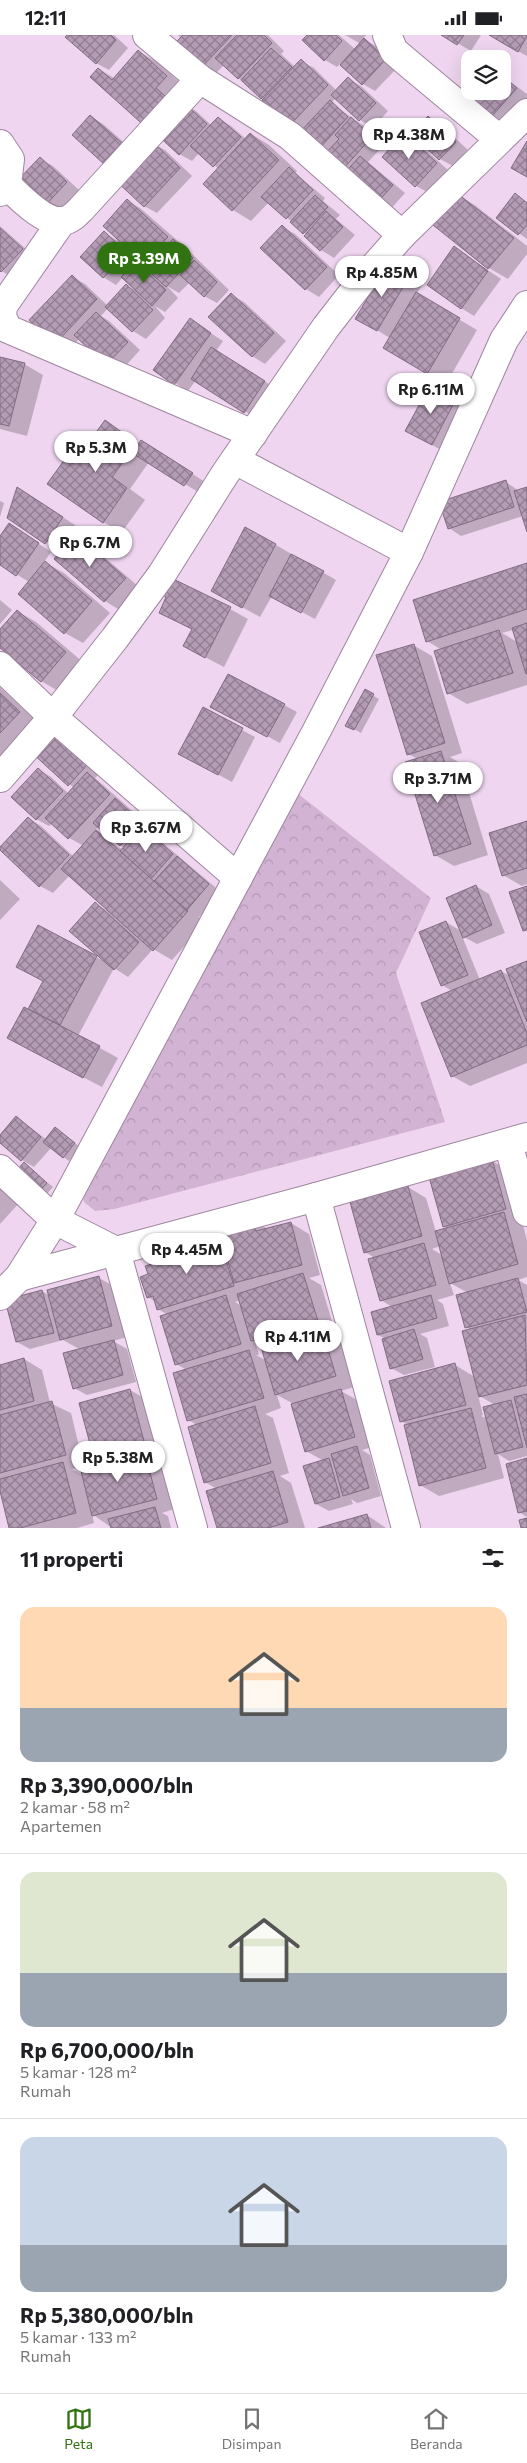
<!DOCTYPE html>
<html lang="id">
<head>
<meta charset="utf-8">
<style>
	body { margin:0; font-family:Commissioner,sans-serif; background:#f6f6f6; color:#202124; height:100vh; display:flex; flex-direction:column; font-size:19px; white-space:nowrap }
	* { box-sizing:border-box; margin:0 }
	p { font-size:16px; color:#757577 }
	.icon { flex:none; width:28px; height:28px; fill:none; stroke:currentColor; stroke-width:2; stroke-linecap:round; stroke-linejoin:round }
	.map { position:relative; height:1493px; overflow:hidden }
	.drawer { display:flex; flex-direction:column; background:#fff; flex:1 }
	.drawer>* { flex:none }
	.buttons { position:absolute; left:461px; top:15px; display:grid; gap:10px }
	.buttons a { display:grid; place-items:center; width:50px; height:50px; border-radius:10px; background:#fff; box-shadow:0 5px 20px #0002; font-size:25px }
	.price { position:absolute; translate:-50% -42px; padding:0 11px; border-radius:18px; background:#fff; color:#222; font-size:16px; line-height:32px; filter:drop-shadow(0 1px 2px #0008) }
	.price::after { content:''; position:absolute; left:50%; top:30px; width:15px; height:11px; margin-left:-8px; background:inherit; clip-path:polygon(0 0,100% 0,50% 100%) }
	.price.selected { background:#317310; color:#fff }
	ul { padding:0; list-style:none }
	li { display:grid; align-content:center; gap:10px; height:265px; padding:0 20px }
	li+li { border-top:1px solid #e0e0e0 }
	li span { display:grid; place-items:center; height:155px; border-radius:15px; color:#555 }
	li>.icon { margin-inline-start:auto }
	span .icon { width:90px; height:90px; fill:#fffc; stroke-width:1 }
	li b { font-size:21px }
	h2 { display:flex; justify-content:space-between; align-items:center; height:60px; padding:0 20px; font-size:21px }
	.status { display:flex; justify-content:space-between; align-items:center; height:35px; padding:0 25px; background:#fff; direction:ltr }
	.status svg { height:14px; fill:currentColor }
	.menu { display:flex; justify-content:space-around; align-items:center; height:70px; border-top:1px solid #e0e0e0; background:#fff; font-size:14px; color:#757577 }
	.menu a { display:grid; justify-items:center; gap:2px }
	.menu .selected { color:#317310 }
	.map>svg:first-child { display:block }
	.park { fill:url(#park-crowns) }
	.shadow { fill:#0003; fill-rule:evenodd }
	.building { fill:url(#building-cross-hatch); stroke:#836b83 }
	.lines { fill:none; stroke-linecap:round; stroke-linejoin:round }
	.minor-casing { stroke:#9e869e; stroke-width:30 }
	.minor { stroke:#fff; stroke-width:28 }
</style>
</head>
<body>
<div class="status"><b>12:11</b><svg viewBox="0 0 49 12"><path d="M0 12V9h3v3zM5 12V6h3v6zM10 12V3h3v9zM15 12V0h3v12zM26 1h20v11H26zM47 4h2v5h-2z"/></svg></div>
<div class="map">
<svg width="527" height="1493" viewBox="0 0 527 1493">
	<defs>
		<pattern id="park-crowns" width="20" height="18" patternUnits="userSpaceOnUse" patternTransform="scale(1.25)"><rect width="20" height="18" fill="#d2b3d3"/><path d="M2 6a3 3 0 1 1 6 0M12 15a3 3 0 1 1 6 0" fill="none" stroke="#b398b4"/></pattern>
		<pattern id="building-cross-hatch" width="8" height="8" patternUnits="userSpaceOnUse" patternTransform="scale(1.25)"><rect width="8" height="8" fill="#b49cb5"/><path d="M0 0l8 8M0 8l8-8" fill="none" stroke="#917d92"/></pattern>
	</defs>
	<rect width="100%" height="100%" fill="#efd5f0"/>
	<path class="park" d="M292 754 431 863 396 938 445 1087 114 1174 95 1176 84 1167 81 1152Z"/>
	<g class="shadow">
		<path d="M69 0H114L128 13 109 35 96 28Z"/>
		<path d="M178 0H268L284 16 281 19 295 32 301 26 314 33 337 56 348 44 361 51 388 76 373 93 360 85 336 63 331 68 364 91 384 110 368 127 405 158 388 177 224 30 215 39 202 32Z"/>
		<path d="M308 0H339L356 15 361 9 345 0H366L363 4 378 12 398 32 375 56 363 49 341 28 337 32 325 25Z"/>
		<path d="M444 0H481L471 16Z"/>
		<path d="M490 0H527V21L502 8Z"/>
		<path d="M138 16 157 27 185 52 183 68 196 76 211 90 218 83 231 91 246 104 251 99 269 110 297 136 295 138 325 163 323 166 340 180 336 184 355 200 334 223 321 215 307 200 269 167 251 186 233 175 219 134 199 118 192 126 179 119 99 34 114 43Z"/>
		<path d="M502 41 527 59V64L505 88 492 81 502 56Z"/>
		<path d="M90 81 103 89 136 118 118 136Z"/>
		<path d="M429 83 441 90 468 115 453 131 440 124 414 100Z"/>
		<path d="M404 99 417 107 449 136 429 158 416 151Z"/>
		<path d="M152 108 165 115 192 141 157 178 144 171Z"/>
		<path d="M40 124 53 131 79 155 56 180 17 148Z"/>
		<path d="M458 160 476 171 527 211V219L508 244 489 233 435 190Z"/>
		<path d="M516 160 527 167V204L498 183Z"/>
		<path d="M128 166 140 173 186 213 229 255 217 268 204 261 190 247 179 258 167 251 178 263 165 277 155 271 165 283 146 304 133 296 108 273 101 281 109 286 140 315 120 337 79 304 68 316 55 308 72 242 85 249 108 271 126 251 137 256 123 242 116 250 103 242 104 198 122 208ZM140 224 149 230 146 234 136 228Z"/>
		<path d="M0 191 35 222 15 244 0 235Z"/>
		<path d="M282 192 295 199 339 240 319 262 306 254 262 213Z"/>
		<path d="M455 213 501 244 474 281 461 273Z"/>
		<path d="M388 231 422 250 416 259 477 295 446 349 385 313 390 303 357 283Z"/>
		<path d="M231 260 244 267 286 306 265 329 252 321Z"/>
		<path d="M190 285 223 306 216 316 277 354 257 384 196 345 188 356 154 335Z"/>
		<path d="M0 323 24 329 43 340 27 401 0 394Z"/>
		<path d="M430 352 469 372 445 417 419 403Z"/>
		<path d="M105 387 140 409 154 414 205 447 198 457 149 427 130 454 145 465 122 497 103 487Z"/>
		<path d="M506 447 519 456 527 453V493L523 481 461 501 449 493Z"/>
		<path d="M30 461 75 490 59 515 9 482Z"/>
		<path d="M0 466 4 468 0 482Z"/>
		<path d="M9 489 51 517 44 527 64 538 110 578 83 608 65 598 29 547 0 529V503Z"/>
		<path d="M75 501 88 508 138 551 118 574 105 566 55 524Z"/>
		<path d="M276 510 336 545 315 584 272 561 260 582 231 566Z"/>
		<path d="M527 530V650L467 669 448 658 442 615 427 606ZM513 595 517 607 502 598Z"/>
		<path d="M0 565 12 575 0 589Z"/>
		<path d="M230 574 248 584 224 632 203 621 193 595 160 577Z"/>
		<path d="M17 576 36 587 84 628 60 657 41 646 0 611V596Z"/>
		<path d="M413 610 432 621 462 718 450 722 460 728 488 820 454 831 435 820 418 724 408 719Z"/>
		<path d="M0 652 38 688 0 729Z"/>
		<path d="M365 656 379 664 361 698 347 690Z"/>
		<path d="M284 670 297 677 280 708 225 679Z"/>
		<path d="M203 674 255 702 232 747 193 726Z"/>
		<path d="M51 698 99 739 95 743 154 795 151 798 221 857 199 882 205 888 172 925 153 914 128 942 114 933 78 1001 118 1023 102 1052 27 1013 28 975 44 946 96 922 104 926 95 869 110 877 70 840 53 858 40 851 28 783 41 791 74 822 84 811 69 803 53 788 49 791 36 784 39 735 51 742 69 759 74 753 33 717ZM99 791 118 809 125 813 123 815 95 796Z"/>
		<path d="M527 787V849L522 851 503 840Z"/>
		<path d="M0 845 20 864 0 885Z"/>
		<path d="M476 851 489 859 505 898 477 909 462 901 480 945 501 936 510 941 527 927V1028L470 1051 452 1041V956L442 950 446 887 461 896Z"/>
		<path d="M17 1082 47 1105 61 1097 80 1112 69 1126 51 1113 34 1132 22 1125 0 1106V1102Z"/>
		<path d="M492 1126 510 1136 527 1206V1242L518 1245 527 1250V1421L509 1426 498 1419 504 1443 439 1461 420 1450 408 1390 401 1386 455 1330 475 1342 471 1295 466 1292 468 1258 450 1248 454 1260 437 1265 443 1269 449 1291 420 1299 427 1303 435 1332 404 1340 391 1333 386 1304 378 1300 372 1278 392 1272 381 1265 375 1223 365 1217 408 1152 426 1163 436 1197 448 1194 444 1191ZM440 1211 442 1220 432 1214ZM478 1360 495 1370 488 1384 481 1381 483 1380Z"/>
		<path d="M24 1129 53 1152 44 1162Z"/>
		<path d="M0 1148 20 1167 0 1189Z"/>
		<path d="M253 1186 268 1194 291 1188 309 1199 320 1240 309 1243 321 1250 335 1296 328 1298 340 1306 354 1352 341 1356 359 1366 372 1412 362 1415 370 1420 381 1461 357 1468 351 1464 353 1469 329 1476 316 1469 324 1426 306 1416 292 1368 277 1360 281 1373 265 1379 273 1383 289 1438 280 1441 291 1448 305 1493H218L217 1454 205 1447 197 1390 188 1385 187 1335 176 1329 168 1280 158 1274 156 1267 148 1262 149 1240 186 1212 193 1216 220 1208 225 1211ZM240 1265 242 1271 235 1267ZM255 1307 264 1312 267 1326 256 1320H259Z"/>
		<path d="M99 1243 117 1253 130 1301 113 1306 127 1314 136 1347 87 1360 74 1353 81 1315 63 1305 30 1314 17 1307 42 1256 50 1261Z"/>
		<path d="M24 1324 42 1335 50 1368 71 1378 84 1432 107 1426 94 1419 130 1355 149 1366 162 1417 150 1420 162 1427 174 1474 162 1478 168 1481 171 1493H112L92 1479 94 1488 77 1493H11L0 1451V1331ZM81 1432 83 1440 72 1434Z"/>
		<path d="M527 1425V1482L519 1477Z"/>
		<path d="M367 1480 386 1493H322Z"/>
	</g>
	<g class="building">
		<path d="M67 0H111L116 5 96 29 65 2Z"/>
		<path d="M183 0H232L201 33 175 8Z"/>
		<path d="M237 0H264L272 8 238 44 215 23Z"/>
		<path d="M307 0H336L342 6 324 26 302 5Z"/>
		<path d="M441 0H464L457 10Z"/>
		<path d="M489 0H527V1L518 17Z"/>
		<path d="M364 3 386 24 362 50 340 30Z"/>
		<path d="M271 13 292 32 261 64 241 45Z"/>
		<path d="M138 15 167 41 156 53 173 68 149 95 90 42 98 33 112 45Z"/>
		<path d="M301 24 328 50 289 91 262 65Z"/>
		<path d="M502 40 517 53 491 82 474 66 483 56H502Z"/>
		<path d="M348 42 376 68 359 86 331 60Z"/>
		<path d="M330 65 348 82 318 115 299 98Z"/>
		<path d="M183 67 207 89 179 120 154 97Z"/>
		<path d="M90 80 124 110 105 130 72 100Z"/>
		<path d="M428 81 456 107 439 125 412 100Z"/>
		<path d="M218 82 241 102 213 132 190 111Z"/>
		<path d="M351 82 372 102 342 135 325 119 339 104 335 100Z"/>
		<path d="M250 98 279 125 232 176 203 149Z"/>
		<path d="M404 98 437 128 415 152 382 122Z"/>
		<path d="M152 106 180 133 144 172 115 145Z"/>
		<path d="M527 106V142L511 133Z"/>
		<path d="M360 121 393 150 375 170 342 141Z"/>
		<path d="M40 122 67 147 42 174 15 148Z"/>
		<path d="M289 132 313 155 286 184 261 162Z"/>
		<path d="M515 158 527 168V190L518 200 496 183Z"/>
		<path d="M458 159 514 203 488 234 433 190Z"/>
		<path d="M315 160 328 172 303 199 290 187Z"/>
		<path d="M127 164 168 202 143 228 103 191Z"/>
		<path d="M326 176 343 192 320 216 304 201Z"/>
		<path d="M282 190 327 232 305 255 260 213Z"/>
		<path d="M0 193 23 214 1 237 0 236Z"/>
		<path d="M104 196 127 218 103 243 80 222Z"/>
		<path d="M173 204 193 223 166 252 145 233Z"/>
		<path d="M454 211 488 236 461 274 427 250Z"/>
		<path d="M194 225 217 247 204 262 180 240Z"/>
		<path d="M136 227 166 255 152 271 121 242Z"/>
		<path d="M388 229 409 242 377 296 355 284Z"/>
		<path d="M72 240 97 264 55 309 29 285Z"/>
		<path d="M126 249 153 275 132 297 105 272Z"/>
		<path d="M416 257 460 283 427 339 383 313Z"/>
		<path d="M231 258 274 298 252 322 208 282Z"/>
		<path d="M96 277 128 307 106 330 74 300Z"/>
		<path d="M190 283 211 298 174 350 153 335Z"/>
		<path d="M211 312 265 346 244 378 191 344Z"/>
		<path d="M0 322 25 328 9 391 0 389Z"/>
		<path d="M430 350 456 364 432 410 405 396Z"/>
		<path d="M105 385 137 408 112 442 127 453 103 488 47 449 65 424 73 429Z"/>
		<path d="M141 405 193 438 184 451 132 418Z"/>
		<path d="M506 445 514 472 448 494 439 467Z"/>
		<path d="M17 452 63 482 45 509 7 483Z"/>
		<path d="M527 452V497L514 456Z"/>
		<path d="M9 488 39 508 16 541 0 530V501Z"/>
		<path d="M245 492 276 509 242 573 211 556Z"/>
		<path d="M75 499 126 543 104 567 54 524Z"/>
		<path d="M291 519 324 536 301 578 269 561Z"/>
		<path d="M45 526 92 566 64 599 18 559Z"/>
		<path d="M527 528V574L426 607 413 565Z"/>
		<path d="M167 541 231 572 205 623 183 611 192 594 159 578 166 562 159 558Z"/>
		<path d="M17 575 66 617 41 647 0 613V594Z"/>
		<path d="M527 588V639H526L512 593Z"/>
		<path d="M499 595 513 638 447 659 434 616Z"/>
		<path d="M414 609 445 708 407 720 376 620Z"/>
		<path d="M228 639 285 669 267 702 210 672Z"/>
		<path d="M365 654 374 659 354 695 345 691Z"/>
		<path d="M0 658 20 677 0 698Z"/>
		<path d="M203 672 243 693 218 740 178 719Z"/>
		<path d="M51 696 87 730 68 751 31 717Z"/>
		<path d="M441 716 471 809 434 821 405 727Z"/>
		<path d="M38 733 63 756 36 785 11 762Z"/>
		<path d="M87 737 110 759 68 804 45 783Z"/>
		<path d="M115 763 141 787 120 811 93 788Z"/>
		<path d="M28 782 69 820 39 852 0 815V812Z"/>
		<path d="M527 786V833L502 841 489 798Z"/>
		<path d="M142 791 173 819 151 844 120 816Z"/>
		<path d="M96 795 188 876 153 916 61 834Z"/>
		<path d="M177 821 209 849 187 875 154 846Z"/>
		<path d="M476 850 492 890 463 903 446 863Z"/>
		<path d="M527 851V895L523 896 509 857Z"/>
		<path d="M95 867 139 907 114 935 69 896Z"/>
		<path d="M446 886 468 940 441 951 419 897Z"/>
		<path d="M38 890 97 921 60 990 28 974 43 946 16 932Z"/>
		<path d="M527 926V987L506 934Z"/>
		<path d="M501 935 527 998V1010L451 1042 421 968Z"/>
		<path d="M24 972 100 1011 83 1043 7 1003Z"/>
		<path d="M16 1081 41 1102 21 1126 0 1108V1100Z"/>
		<path d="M55 1092 75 1108 63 1123 43 1107Z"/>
		<path d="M492 1124 506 1174 443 1192 429 1142Z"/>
		<path d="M24 1127 47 1148 37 1159 14 1139Z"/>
		<path d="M408 1151 422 1201 364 1218 350 1167Z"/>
		<path d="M504 1177 518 1229 449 1249 435 1196Z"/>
		<path d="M253 1184 256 1196 291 1187 302 1230 234 1248 219 1194Z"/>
		<path d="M220 1207 234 1251 157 1275 153 1261 147 1263 140 1242 148 1239 145 1231 168 1224 166 1216 186 1210 188 1217Z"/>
		<path d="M424 1208 436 1250 380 1266 368 1224Z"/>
		<path d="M303 1238 318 1286 251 1306 237 1259Z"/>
		<path d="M99 1241 112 1291 60 1305 47 1255Z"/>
		<path d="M518 1243 527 1277 465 1293 456 1260Z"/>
		<path d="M42 1255 54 1298 16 1307 5 1265Z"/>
		<path d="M226 1260 241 1309 175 1330 160 1281Z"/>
		<path d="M431 1260 437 1283 377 1300 371 1277Z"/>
		<path d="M525 1280 527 1350 479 1362 462 1296Z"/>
		<path d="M322 1294 336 1341 275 1360 261 1312Z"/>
		<path d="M414 1294 423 1324 390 1334 382 1304Z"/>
		<path d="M114 1305 123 1340 73 1354 63 1318Z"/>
		<path d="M249 1315 264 1363 187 1386 173 1338Z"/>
		<path d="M24 1323 34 1366 0 1375V1330Z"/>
		<path d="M455 1328 466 1370 400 1387 389 1346Z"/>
		<path d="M130 1354 144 1406 93 1420 79 1368Z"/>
		<path d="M341 1354 355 1402 305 1417 291 1369Z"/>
		<path d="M527 1359V1413L514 1362Z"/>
		<path d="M511 1365 523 1412 495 1419 483 1372Z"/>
		<path d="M52 1366 66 1420 0 1438V1380Z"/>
		<path d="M255 1371 271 1428 204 1448 188 1392Z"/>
		<path d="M471 1373 486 1433 419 1451 404 1390Z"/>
		<path d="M357 1411 369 1453 343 1461 331 1419Z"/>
		<path d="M144 1415 157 1464 92 1481 80 1432Z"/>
		<path d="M329 1423 340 1462 315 1469 303 1431Z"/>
		<path d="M527 1423V1476L518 1478 506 1429Z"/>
		<path d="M63 1427 76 1478 20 1493H9L0 1456V1444Z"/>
		<path d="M273 1436 288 1487 268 1493H217L206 1456Z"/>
		<path d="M155 1472 161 1493H111L108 1484Z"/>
		<path d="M367 1479 371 1493H318Z"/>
		<path d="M527 1483V1493H521L519 1485Z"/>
	</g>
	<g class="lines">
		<g class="minor-casing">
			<g id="minor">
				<path d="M147 0 200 44 290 101 402 200"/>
				<path d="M387 0 394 16 408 28 499 104"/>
				<path d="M0 109 10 124 7 150"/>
				<path d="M0 157 7 150C18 161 46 189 63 186 71 185 77 178 82 173L200 44"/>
				<path d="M62 186 3 271 2 282 8 294 253 399"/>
				<path d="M235 425 409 517"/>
				<path d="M0 631 53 682 238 843"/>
				<path d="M0 743 53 682 115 603 162 539 225 439 326 292 364 243 402 200 527 78"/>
				<path d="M508 1108 527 1177"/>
				<path d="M0 1134 55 1185 116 1216 193 1493"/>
				<path d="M316 1162 406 1493"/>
				<path d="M19 1242 316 1162 527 1102"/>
				<path d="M0 1261 19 1242 55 1185 317 695 409 517 504 305 527 270"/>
			</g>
		</g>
		<use href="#minor" class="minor"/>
	</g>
</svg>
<div class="buttons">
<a><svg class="icon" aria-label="layers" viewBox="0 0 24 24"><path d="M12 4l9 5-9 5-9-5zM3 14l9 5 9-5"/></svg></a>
</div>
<b class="price" style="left:409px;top:125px">Rp 4.38M</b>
<b class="price selected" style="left:144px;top:249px">Rp 3.39M</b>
<b class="price" style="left:382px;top:263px">Rp 4.85M</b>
<b class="price" style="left:431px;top:380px">Rp 6.11M</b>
<b class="price" style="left:96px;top:438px">Rp 5.3M</b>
<b class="price" style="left:90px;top:533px">Rp 6.7M</b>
<b class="price" style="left:438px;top:769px">Rp 3.71M</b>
<b class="price" style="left:146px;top:818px">Rp 3.67M</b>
<b class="price" style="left:187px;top:1240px">Rp 4.45M</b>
<b class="price" style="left:298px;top:1327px">Rp 4.11M</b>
<b class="price" style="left:118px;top:1448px">Rp 5.38M</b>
</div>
<section class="drawer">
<h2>11 properti<svg class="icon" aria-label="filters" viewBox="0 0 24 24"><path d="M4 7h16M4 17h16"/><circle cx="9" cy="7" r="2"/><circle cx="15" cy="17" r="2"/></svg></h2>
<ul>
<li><span style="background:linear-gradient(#ffd9b3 65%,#9aa5b1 0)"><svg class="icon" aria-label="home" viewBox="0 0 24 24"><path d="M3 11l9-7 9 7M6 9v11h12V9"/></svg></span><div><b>Rp 3,390,000/bln</b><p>2 kamar · 58 m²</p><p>Apartemen</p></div></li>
<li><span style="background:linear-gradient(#dfe7d0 65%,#9aa5b1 0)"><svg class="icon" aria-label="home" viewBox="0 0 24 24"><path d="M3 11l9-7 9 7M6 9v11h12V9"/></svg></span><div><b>Rp 6,700,000/bln</b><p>5 kamar · 128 m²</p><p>Rumah</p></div></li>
<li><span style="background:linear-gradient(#c9d6e8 70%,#9aa5b1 0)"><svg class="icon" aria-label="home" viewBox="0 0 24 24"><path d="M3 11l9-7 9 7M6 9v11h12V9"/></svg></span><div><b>Rp 5,380,000/bln</b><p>5 kamar · 133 m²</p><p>Rumah</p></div></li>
</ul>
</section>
<nav class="menu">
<a class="selected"><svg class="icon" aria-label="map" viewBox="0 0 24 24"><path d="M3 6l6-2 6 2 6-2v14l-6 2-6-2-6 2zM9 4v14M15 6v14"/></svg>Peta</a>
<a><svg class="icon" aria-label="saved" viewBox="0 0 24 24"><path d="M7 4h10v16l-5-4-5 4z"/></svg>Disimpan</a>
<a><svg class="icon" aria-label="home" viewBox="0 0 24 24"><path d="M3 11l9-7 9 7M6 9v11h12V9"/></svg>Beranda</a>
</nav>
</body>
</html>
